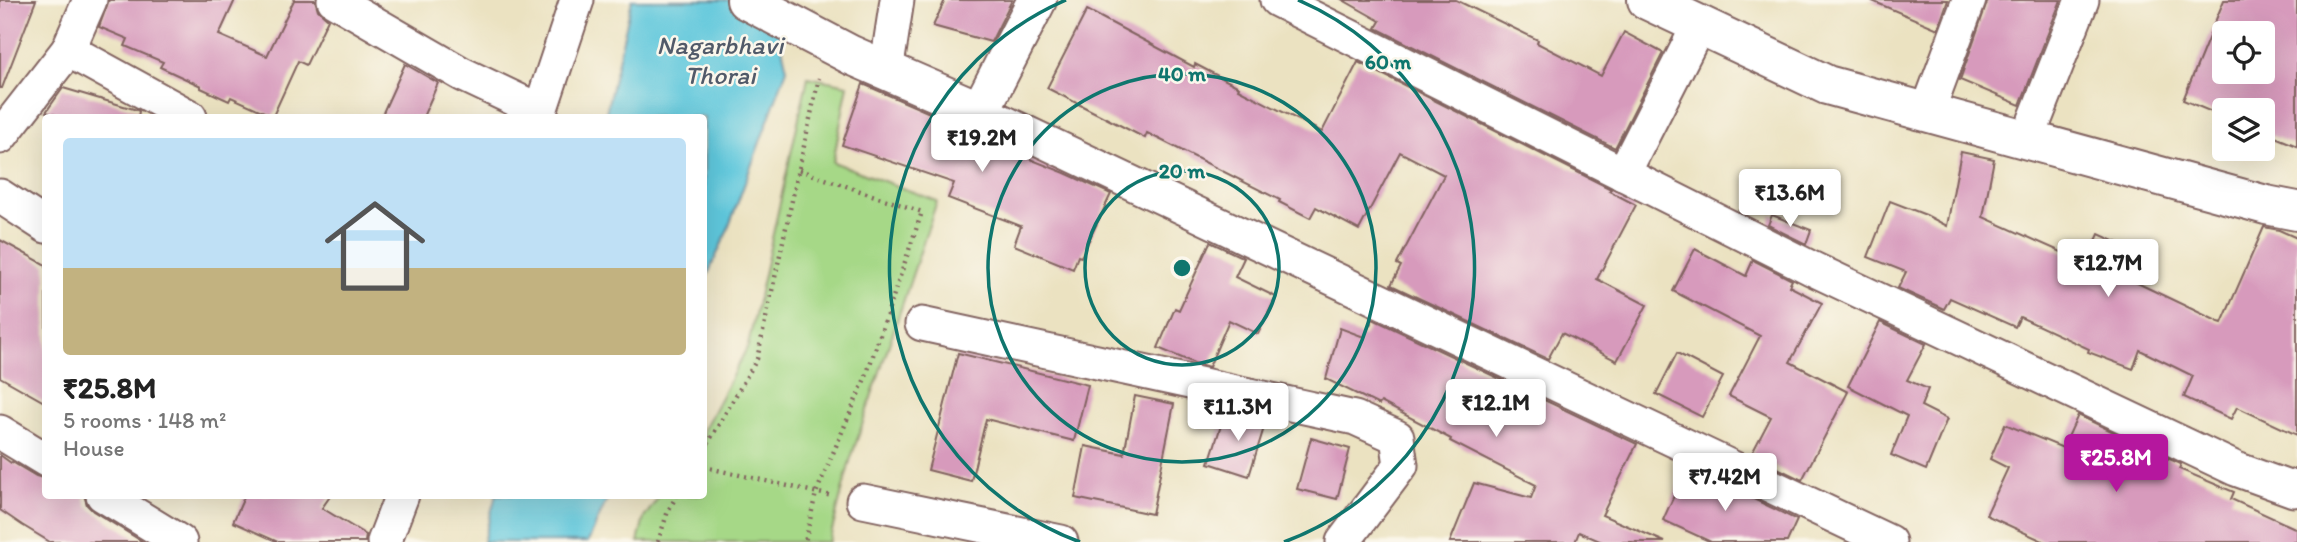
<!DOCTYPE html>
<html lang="en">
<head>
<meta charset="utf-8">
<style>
	body { margin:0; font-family:Itim,sans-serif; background:#f6f6f6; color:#222; height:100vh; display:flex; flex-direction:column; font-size:26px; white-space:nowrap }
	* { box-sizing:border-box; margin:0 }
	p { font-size:23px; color:#767676 }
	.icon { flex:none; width:38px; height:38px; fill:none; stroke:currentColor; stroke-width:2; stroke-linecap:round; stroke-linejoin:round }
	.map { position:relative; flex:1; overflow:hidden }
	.sheet { position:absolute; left:42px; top:114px; width:665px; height:385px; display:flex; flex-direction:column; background:#fff; border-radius:7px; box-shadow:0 7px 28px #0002 }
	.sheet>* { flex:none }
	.buttons { position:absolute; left:2212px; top:21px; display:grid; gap:14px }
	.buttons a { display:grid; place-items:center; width:63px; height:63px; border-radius:7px; background:#fff; box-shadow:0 7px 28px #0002; font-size:35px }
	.price { position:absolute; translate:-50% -60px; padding:0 16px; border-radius:7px; background:#fff; color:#222; font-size:23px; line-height:46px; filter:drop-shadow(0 2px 4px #0008) }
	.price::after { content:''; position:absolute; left:50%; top:42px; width:21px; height:16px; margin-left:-10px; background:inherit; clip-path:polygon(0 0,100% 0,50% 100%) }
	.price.on { background:#b5179e; color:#fff }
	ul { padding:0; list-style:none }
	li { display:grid; align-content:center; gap:14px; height:371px; padding:0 21px }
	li+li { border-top:2px solid #e0e0e0 }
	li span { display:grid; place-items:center; height:217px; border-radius:7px; color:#555 }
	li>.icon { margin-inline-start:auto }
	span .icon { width:126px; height:126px; fill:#fffc; stroke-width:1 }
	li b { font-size:30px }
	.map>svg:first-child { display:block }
	.green { fill:#a6d887; stroke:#787c59; stroke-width:2 }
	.water { fill:#5fc7dc; stroke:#547384; stroke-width:2 }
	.building { fill:#d79abc; fill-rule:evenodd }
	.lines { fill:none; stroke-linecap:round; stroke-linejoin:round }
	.minor-casing { stroke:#826360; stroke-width:37 }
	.tertiary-casing { stroke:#826360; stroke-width:42 }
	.path { stroke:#826360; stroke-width:4.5; stroke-dasharray:2 5; stroke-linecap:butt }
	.minor { stroke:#fff; stroke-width:33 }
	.tertiary { stroke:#fff; stroke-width:38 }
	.ring { fill:none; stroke:#0f766e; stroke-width:3.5 }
	.labels { text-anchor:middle; stroke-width:5; stroke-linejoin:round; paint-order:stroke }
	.water-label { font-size:26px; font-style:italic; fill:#515a69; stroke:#fbf7ec }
	.centre { fill:#0f766e; stroke:#fbf7ec; stroke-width:3.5 }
	.ring-label { font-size:21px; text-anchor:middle; font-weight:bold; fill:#0f766e; stroke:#fbf7ec; stroke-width:5; stroke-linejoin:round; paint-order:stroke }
</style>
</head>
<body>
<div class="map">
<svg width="2297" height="542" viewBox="0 0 2297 542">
	<rect width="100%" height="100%" fill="#fbf7ec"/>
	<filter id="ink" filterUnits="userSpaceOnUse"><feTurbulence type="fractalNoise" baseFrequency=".0143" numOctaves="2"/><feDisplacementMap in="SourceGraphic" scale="14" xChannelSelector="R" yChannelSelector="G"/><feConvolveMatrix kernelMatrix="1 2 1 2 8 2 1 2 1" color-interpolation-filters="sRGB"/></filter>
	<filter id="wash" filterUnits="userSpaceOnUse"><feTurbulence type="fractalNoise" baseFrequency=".00686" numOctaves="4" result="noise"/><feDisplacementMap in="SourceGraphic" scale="28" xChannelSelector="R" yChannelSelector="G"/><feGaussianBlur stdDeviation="1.57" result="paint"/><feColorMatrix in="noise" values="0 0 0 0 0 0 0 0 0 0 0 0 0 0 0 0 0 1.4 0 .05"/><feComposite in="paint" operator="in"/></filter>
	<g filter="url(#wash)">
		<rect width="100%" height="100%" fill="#ebe2c1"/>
		<path class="green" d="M808 77 848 85 833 162 937 201 850 461 829 542H638L644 518 660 495H704V429L748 346Z"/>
		<g class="water">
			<path d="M632 0H771L787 69 726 234 704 283V117H605Z"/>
			<path d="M496 495H609L588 542H483Z"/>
		</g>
		<g id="blocks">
			<g class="building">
				<path d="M0 0H36L2 88H0Z"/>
				<path d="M109 0H235L219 35 267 56 294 0H315L318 10 328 19 306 65 298 61 273 116 231 97 229 101 201 88V86L160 67 163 62 125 46 128 39 99 27Z"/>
				<path d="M945 0H1012L991 42 933 26Z"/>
				<path d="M1343 0H1456L1538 40 1537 43 1601 76 1624 32 1663 53 1615 148 1376 28 1380 21Z"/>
				<path d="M1870 0H1948L1938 29Z"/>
				<path d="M1988 0H2061L2020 105 1960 80Z"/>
				<path d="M2224 0H2297V146L2263 132V110H2224V117L2183 100ZM2224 33H2263V72H2224Z"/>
				<path d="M1087 10 1194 67 1195 64 1239 87 1238 89 1322 132 1358 62 1611 189 1609 191 1636 205 1597 279 1647 305 1617 361 1562 333 1548 359 1391 285 1401 266 1397 264 1444 175 1400 152 1359 230 1316 207 1310 218 1279 202 1280 200 1147 133 1145 138 1047 88Z"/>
				<path d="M405 64 438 83 423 117H381Z"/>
				<path d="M863 84 971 131 981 133 1018 150 1017 154 1065 173 1111 194 1081 257 1078 256 1073 269 1014 245 1021 226 948 198 954 183 842 145Z"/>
				<path d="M63 88 137 110 139 111 138 117H62L46 112Z"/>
				<path d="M1961 152 1994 159 1983 217 2086 263 2099 234 2145 255 2133 281 2219 322 2222 323 2264 227 2279 230 2297 238V435L2237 407 2231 419 2184 397 2193 376 2140 350 2133 369 2088 352 2089 349 2020 317 2015 327 1950 298 1944 309 1898 288 1906 272 1868 257 1890 201 1926 215 1947 226Z"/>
				<path d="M1772 215 1811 230 1806 244 1768 225Z"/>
				<path d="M0 240 46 265V403L0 377Z"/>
				<path d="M1210 242 1244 258 1235 277 1276 297 1258 334 1229 320 1209 367 1194 363 1158 348 1175 308 1179 310Z"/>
				<path d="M1695 249 1746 276 1753 260 1792 280 1789 286 1822 303 1790 362 1848 392 1802 480 1751 455 1771 417 1729 396 1760 336 1673 291Z"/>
				<path d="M1373 319 1637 444 1602 515 1665 542H1602L1579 532 1575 542H1450L1474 483 1531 498 1536 485 1450 441 1451 439 1381 402 1379 405 1326 379 1340 328 1364 337Z"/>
				<path d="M1880 322 1926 344 1907 380 1928 389 1921 406 1947 419 1926 470 1891 455 1907 416 1848 386Z"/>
				<path d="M958 353 1088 385 1074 441 986 419 971 481 928 470Z"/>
				<path d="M1677 353 1723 377 1702 417 1656 394Z"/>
				<path d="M1135 396 1174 404 1152 514 1075 498 1085 446 1124 454Z"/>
				<path d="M1225 413 1266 421 1249 476 1209 463Z"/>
				<path d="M2078 415 2124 437 2123 439 2181 464 2179 469 2234 492 2231 499 2297 529V542H2045L1986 515 2008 468 1990 459 2005 424 2063 448Z"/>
				<path d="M1311 438 1350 449 1337 499 1297 489Z"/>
				<path d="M0 455 11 463 12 462 36 476 46 479V495H84L87 505 93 511 143 542H50L22 525 0 510Z"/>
				<path d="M1687 467 1797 520 1787 542H1711L1663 520Z"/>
				<path d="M245 495H331L322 508 366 535 365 542H278L233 522Z"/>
			</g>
		</g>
	</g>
	<g filter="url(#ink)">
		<use href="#blocks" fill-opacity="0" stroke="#826360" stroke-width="2"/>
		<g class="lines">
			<g class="minor-casing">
				<g id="minor">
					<path d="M334 0 462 74 540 111 537 117"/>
					<path d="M1277 0 1811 268 2236 469 2294 490 2297 486"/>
					<path d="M68 50 190 117"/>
					<path d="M886 72 897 0"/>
					<path d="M540 111 577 0"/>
					<path d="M980 111 1889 542"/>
					<path d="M1927 113 1969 0"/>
					<path d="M0 137 68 50 90 0"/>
					<path d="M2027 140 2082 0"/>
					<path d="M1623 174 1699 25"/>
					<path d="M0 196 46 226"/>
					<path d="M922 324 1355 418 1397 437 1401 465 1343 542"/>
					<path d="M0 432 46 460"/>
					<path d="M103 495 180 542"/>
					<path d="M863 501 1061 542"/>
					<path d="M384 542 402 495"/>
				</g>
			</g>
			<g class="tertiary-casing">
				<g id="tertiary">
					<path d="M746 0 851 55 980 111 1037 0"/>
					<path d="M1647 0 1827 85 2266 205 2297 211"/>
				</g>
			</g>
			<g class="path">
				<path d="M799 170 922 212 866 376 816 493 805 542"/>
				<path d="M704 450 757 359 819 78"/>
				<path d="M704 467 832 496"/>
				<path d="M658 542 668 511 677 495"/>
			</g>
			<use href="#minor" class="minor"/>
			<use href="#tertiary" class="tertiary"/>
		</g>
	</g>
	<g class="ring">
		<circle cx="1182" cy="268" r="97"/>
		<circle cx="1182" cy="268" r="194"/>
		<path d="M1080 542A292 292 0 0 1 1066 0M1298 0A292 292 0 0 1 1284 542"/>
	</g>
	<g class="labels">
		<g class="water-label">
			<text x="720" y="54">Nagarbhavi<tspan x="720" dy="30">Thorai</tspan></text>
		</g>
	</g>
	<circle cx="1182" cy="268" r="10" class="centre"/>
	<g class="ring-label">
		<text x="1388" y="69">60 m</text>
		<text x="1182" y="81">40 m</text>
		<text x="1182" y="178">20 m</text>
	</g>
</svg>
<div class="buttons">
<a><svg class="icon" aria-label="locate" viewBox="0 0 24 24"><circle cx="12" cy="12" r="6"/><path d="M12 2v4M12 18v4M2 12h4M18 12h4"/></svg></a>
<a><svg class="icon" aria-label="layers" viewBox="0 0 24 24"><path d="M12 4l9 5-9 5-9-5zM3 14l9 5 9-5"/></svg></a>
</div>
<b class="price" style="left:982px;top:174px">₹19.2M</b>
<b class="price" style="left:1790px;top:229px">₹13.6M</b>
<b class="price" style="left:2108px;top:299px">₹12.7M</b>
<b class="price" style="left:1496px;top:439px">₹12.1M</b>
<b class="price" style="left:1238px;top:443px">₹11.3M</b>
<b class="price on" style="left:2116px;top:494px">₹25.8M</b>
<b class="price" style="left:1725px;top:513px">₹7.42M</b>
<section class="sheet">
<ul>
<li><span style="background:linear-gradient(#bfe0f5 60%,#c2b280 0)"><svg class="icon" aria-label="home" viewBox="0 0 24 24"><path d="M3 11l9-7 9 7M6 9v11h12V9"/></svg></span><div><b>₹25.8M</b><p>5 rooms · 148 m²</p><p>House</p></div></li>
</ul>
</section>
</div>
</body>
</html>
